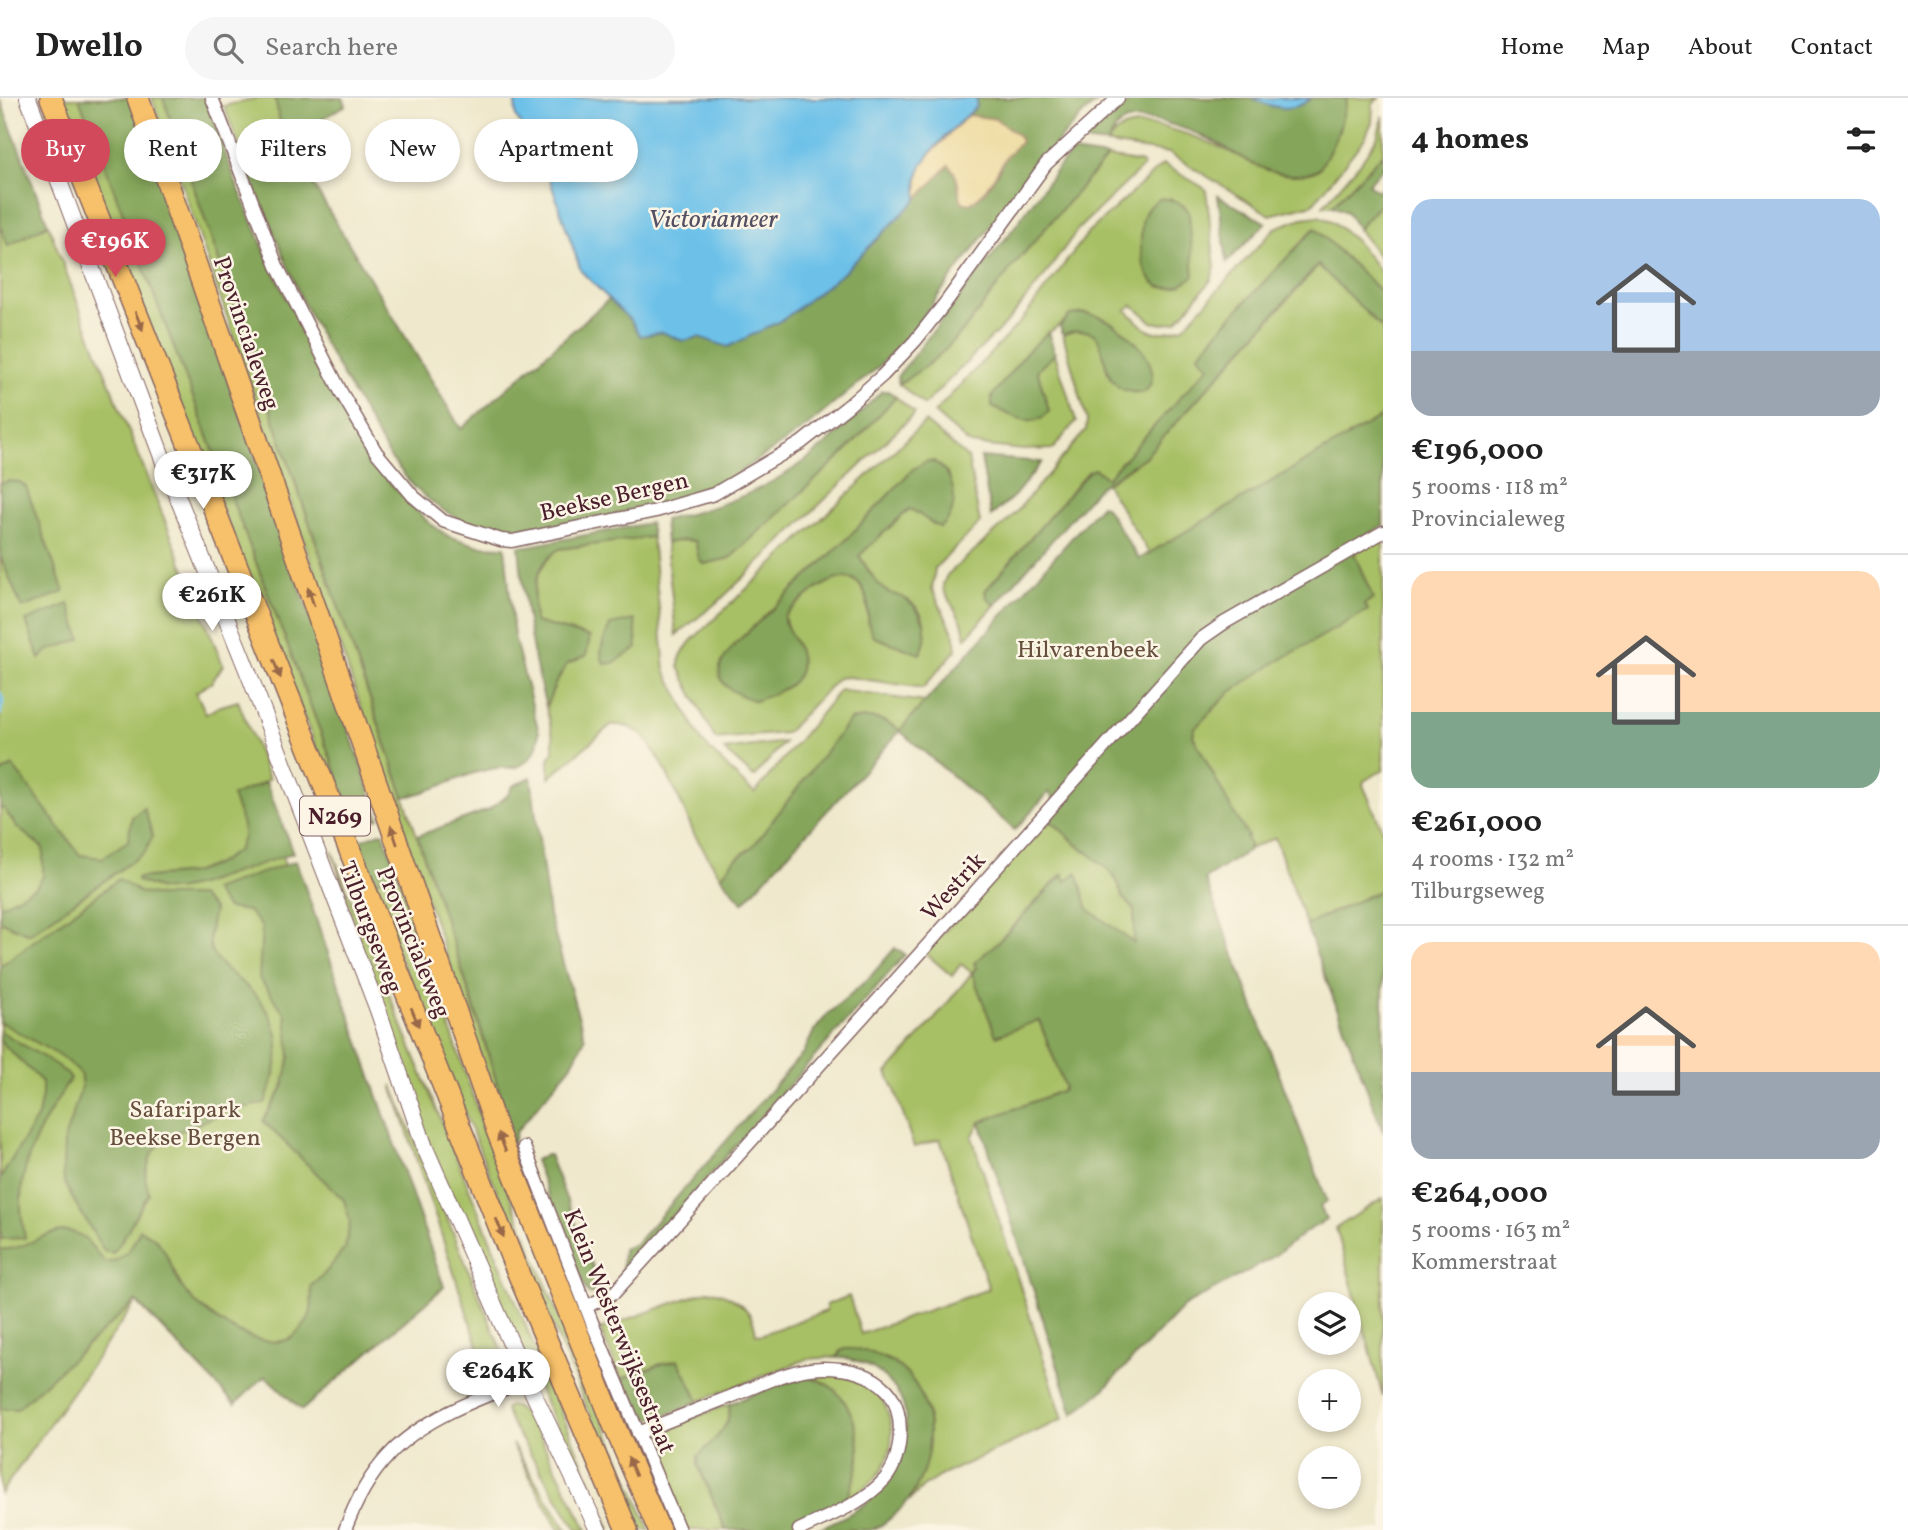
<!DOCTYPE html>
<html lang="en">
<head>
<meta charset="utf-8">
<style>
	body { margin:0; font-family:Vollkorn,serif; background:#f6f6f6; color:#222; height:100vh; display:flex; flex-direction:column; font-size:26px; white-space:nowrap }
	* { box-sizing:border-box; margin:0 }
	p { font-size:23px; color:#767676 }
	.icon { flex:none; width:38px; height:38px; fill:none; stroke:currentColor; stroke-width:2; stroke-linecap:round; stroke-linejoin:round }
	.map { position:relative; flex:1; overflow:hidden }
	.panel { display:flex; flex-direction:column; background:#fff; width:525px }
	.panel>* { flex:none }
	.banner { position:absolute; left:21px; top:21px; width:665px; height:63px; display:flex; gap:14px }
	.tools { position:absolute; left:1298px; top:1194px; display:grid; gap:14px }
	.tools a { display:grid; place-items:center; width:63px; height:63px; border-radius:50%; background:#fff; box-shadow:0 4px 10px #0003; font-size:35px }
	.price { position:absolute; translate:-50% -60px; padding:0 16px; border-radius:24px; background:#fff; color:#222; font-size:23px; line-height:46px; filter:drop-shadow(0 2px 4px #0008) }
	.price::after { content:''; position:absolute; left:50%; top:42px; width:21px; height:16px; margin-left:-10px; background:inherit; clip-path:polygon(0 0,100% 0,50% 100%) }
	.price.current { background:#d1495b; color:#fff }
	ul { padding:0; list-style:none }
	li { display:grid; align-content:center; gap:14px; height:371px; padding:0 28px }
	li+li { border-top:2px solid #e0e0e0 }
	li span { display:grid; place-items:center; height:217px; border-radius:21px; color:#555 }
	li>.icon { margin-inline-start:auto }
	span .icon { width:126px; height:126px; fill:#fffc; stroke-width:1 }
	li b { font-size:30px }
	h2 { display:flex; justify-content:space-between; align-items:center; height:84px; padding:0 28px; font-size:30px }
	.pill { padding:0 24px; border-radius:32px; background:#fff; box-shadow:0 4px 10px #0003; font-size:24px; line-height:63px }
	.pill.current { background:#d1495b; color:#fff }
	header { display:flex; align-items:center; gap:42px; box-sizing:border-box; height:98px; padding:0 35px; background:#fff; border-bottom:2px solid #e0e0e0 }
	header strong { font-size:33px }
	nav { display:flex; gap:38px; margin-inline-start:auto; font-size:24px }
	.search { width:490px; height:63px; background:#f6f6f6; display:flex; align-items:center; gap:18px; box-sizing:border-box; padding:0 24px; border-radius:38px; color:#767676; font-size:26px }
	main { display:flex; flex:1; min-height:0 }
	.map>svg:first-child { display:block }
	.green { fill:#a7c065; stroke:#787048; stroke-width:2; fill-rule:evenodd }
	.forest { fill:#85a65a; stroke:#686242; stroke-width:2 }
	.sand { fill:#eeda9e; stroke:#9c7c64; stroke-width:2 }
	.water { fill:#6dc1e9; stroke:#5c708a; stroke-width:2 }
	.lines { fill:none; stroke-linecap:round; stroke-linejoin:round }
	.stream { stroke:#6dc1e9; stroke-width:3.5 }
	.minor-casing { stroke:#846563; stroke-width:15 }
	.tertiary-casing { stroke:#846563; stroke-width:18 }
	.trunk-casing { stroke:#846563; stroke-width:24 }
	.minor { stroke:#fff; stroke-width:12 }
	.tertiary { stroke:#fff; stroke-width:16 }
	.trunk { stroke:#f7c06b; stroke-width:21 }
	.oneway { fill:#986748 }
	.labels { text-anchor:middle; stroke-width:5; stroke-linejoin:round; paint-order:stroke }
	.shield { fill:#fcf5e5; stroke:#7f5f63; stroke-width:2 }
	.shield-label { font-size:23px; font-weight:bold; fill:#4a1f2b }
	.street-label { font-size:24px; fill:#4a1f2b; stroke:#fcf5e5 }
	.park-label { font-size:24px; fill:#664f3c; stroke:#fcf5e5 }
	.water-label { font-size:26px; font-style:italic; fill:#545064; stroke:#fcf5e5 }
</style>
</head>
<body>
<header>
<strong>Dwello</strong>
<div class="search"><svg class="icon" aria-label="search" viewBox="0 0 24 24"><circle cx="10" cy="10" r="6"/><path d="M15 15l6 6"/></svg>Search here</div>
<nav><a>Home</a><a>Map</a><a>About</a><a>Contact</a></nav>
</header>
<main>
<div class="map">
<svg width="1383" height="1432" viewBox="0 0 1383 1432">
	<rect width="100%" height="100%" fill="#fcf5e5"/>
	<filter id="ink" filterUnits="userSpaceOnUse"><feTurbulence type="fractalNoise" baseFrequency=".0143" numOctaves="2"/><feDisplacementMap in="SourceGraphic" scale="14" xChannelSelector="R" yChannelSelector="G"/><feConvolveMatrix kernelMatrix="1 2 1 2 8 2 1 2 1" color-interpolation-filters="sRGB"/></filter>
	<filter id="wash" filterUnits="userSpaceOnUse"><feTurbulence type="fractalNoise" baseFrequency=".00686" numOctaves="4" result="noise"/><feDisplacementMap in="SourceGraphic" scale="28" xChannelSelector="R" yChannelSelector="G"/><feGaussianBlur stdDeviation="1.57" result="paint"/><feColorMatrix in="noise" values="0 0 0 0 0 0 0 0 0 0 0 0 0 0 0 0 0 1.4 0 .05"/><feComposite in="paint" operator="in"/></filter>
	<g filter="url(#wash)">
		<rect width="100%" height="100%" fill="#efe8cc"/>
		<g class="green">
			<path d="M59 0H79L356 727 348 730Z"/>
			<path d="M152 0H163L447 825 500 995 510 1043Z"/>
			<path d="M258 0H275L284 43 241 53 224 8Z"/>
			<path d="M1347 0H1379L1373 5 1372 24 1365 40 1313 106 1270 117 1169 55 1108 46C1126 0 1224 50 1255 67L1338 36Z"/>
			<path d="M0 17 43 129 48 126 83 219 223 567 212 584 196 594 206 616 218 609 238 603 269 681 256 689 444 1189 302 1312 265 1278 235 1306 136 1204 0 1396Z"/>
			<path d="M1383 17V56L1332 108H1323L1361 64 1377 40Z"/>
			<path d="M1107 59 1142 65 1143 69 1078 131 1043 180 1007 224 924 307 899 286 926 268 946 251 968 227 1012 169Z"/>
			<path d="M1163 66 1206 91 1215 169 1211 182 1177 223 1164 226 1152 224 1133 207 1126 212C1149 236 1152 239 1184 229L1275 130 1302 120 1318 118 1332 123 1355 142 1383 177V196L1315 130 1231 219 1198 257 1209 268 1107 381 1100 374 1089 373 985 493 986 498 995 507 966 540 962 524 944 493 943 486 947 477 1011 420 1086 332 1087 322 1063 237C1070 233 1077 232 1084 233 1109 234 1100 267 1111 281 1118 289 1126 292 1135 295L1152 274 1070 217C1061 228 1050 232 1040 242 1022 259 1007 279 992 299L1049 313 1037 272 1055 256 1076 323 1053 351 1023 352 970 346 934 315 1021 223 1088 135ZM1170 100 1186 109 1166 189Z"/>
			<path d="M1383 103V163L1358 131Z"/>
			<path d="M1319 167 1383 231V318L1149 455 1106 386 1145 359Z"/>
			<path d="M896 299 915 315 720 502 676 537 666 445 684 442 695 443 704 466 730 460 843 356Z"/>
			<path d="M925 324 968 360 980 425 935 470 932 491 955 538 956 552 923 590 848 579 838 580 786 635 715 641 679 569C678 559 685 551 691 543ZM928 363H935L940 429C928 425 921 415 910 411L859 457C866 467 877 488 886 493 890 496 897 497 902 499 927 511 929 532 920 555L874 539C872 532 869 525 868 518 866 508 868 499 862 491 844 460 800 503 784 518L789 535 736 545 843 445 913 371Z"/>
			<path d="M1383 438V672L1364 683 1363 687 1383 734V791L1306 827 1275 740 1249 751V747L1193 638 1194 631 1235 589 1373 500 1354 455Z"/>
			<path d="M652 439 665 572 702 644 747 689 755 695 840 592 925 604 900 633C883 619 871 618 850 622L753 749 733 763 721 779 694 736 685 714 662 665 642 636 629 629 619 627H611L549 680V661L553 654V638L546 609 555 586 567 566 590 539 535 524C532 495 533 469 559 451Z"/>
			<path d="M784 644 754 679 724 652Z"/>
			<path d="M1049 718 1086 753 1120 773 1119 790 1122 798 1136 815 1139 844 1118 847 1068 789 1062 776 984 859 972 875 997 938 1034 918H1037L1064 987V992L980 1024 972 1039 1063 1321 940 1378 923 1389 909 1403C924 1377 932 1349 928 1318 927 1308 920 1297 916 1287L841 1253 837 1259 807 1261 699 1303 678 1262 658 1267 621 1281 600 1231 707 1193C721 1192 739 1203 748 1214 753 1220 755 1229 756 1236L760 1237 826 1213V1207L849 1198 861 1236 989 1191 940 1041 914 1049 895 992 887 975 933 923 972 875 961 866 952 878 925 855Z"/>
			<path d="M332 753 370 850 610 1432H607L505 1221 425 1036 371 880Z"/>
			<path d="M397 774 491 1051 568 1241 650 1432H638L369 786Z"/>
			<path d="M392 987 502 1253 499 1266 489 1275 484 1266Z"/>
			<path d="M1383 1100V1299L1336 1130Z"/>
			<path d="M818 1276C832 1276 847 1275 860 1282 890 1296 899 1338 885 1366 877 1383 861 1393 846 1402 851 1389 858 1374 859 1360 861 1325 842 1280 802 1279Z"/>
			<path d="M729 1306C733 1328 712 1344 698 1358V1367L726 1432H685L651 1356V1345C663 1329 709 1314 729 1306Z"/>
			<path d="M508 1308 515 1309 531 1321 587 1432H577L510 1323 505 1311Z"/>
			<path d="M512 1346 567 1432H559Z"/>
		</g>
		<g class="forest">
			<path d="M79 0H132L379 720 356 727Z"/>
			<path d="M163 0H206L236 85 267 158 300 229 338 301 388 383 428 424 448 438 479 448 505 449 514 538 539 634C538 646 537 654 527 663 517 672 509 669 497 670 464 674 436 694 404 699Z"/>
			<path d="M275 0H343L346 7 284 43Z"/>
			<path d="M977 0H1102L1084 15 1039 64 907 239 876 271 806 329 713 392 653 409 559 427 485 432 464 424 438 409 414 389 389 358 324 245 302 202 250 78 297 60 461 331 609 201 632 224 640 238 662 234 683 243 699 239 728 248 784 221 844 174 949 67C961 82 955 87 962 104L970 106C988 94 996 77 1006 59L996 21 968 17 976 9Z"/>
			<path d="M1134 0H1252L1255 2 1308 3 1311 0H1347C1342 22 1339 35 1328 56 1325 60 1323 66 1320 70 1313 76 1303 77 1294 77 1258 75 1241 57 1211 42 1191 32 1138 11 1118 28 1113 33 1110 40 1108 46L1082 43Z"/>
			<path d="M0 1 48 126 8 148 0 127Z"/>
			<path d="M1072 54 1107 59 1012 169 968 227 946 251 926 268 899 286 897 279 1010 135 1058 70Z"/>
			<path d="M1383 56V70L1368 86 1378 93 1383 88V103L1358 131 1347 114 1332 108Z"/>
			<path d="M1218 98 1266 125 1227 164Z"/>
			<path d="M1161 100C1171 101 1184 105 1189 115L1194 178C1190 181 1185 185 1180 187 1149 200 1140 165 1141 142 1142 135 1141 127 1143 120 1146 110 1152 105 1161 100Z"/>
			<path d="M1315 130 1383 196V231L1318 167 1145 359 1098 390 995 507C989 503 986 500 985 493L1089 373 1095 371 1107 380 1209 268 1198 257 1231 219Z"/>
			<path d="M1085 215C1090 217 1096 217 1101 219 1125 230 1169 267 1145 294 1088 299 1117 234 1084 233 1076 232 1070 233 1063 237L1060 228 1070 217Z"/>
			<path d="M1048 234 1055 256 1037 272 1049 313C1035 333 1009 316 992 309V298L1026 255Z"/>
			<path d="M882 293H889L896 299 843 356 730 460 704 466 699 461 695 443 684 442 666 445 664 422C712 412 761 394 802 365 831 344 857 318 882 293Z"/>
			<path d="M1383 318V428L1350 446 1373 500 1365 506 1368 512 1273 566 1229 595 1194 631 1193 638 1232 712 1248 738 1246 739 1249 747 1248 753 1205 781 1327 1103 1320 1108 1326 1122 1307 1133 1270 1161 1184 1208 1100 1295 1073 1316 980 1024 1064 992V987L1039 922 996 938 972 875 976 870 974 865 997 845 1063 776 1066 783 1077 774 1088 811 1134 845V812L1122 799 1119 787 1111 774 1086 753 1085 754 1049 721V718L1058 708 1049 694 1015 732 900 633 743 805 721 779 733 763 753 748 850 622C872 618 882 620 900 632L1101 407 1105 408 1139 461Z"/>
			<path d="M981 359 1042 364 1014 398 991 418Z"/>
			<path d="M927 363C956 365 963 416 940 429 928 425 921 415 909 411L859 458C865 467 877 488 886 493 891 496 897 497 902 499 923 510 932 535 920 556L874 539C865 528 870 515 867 501 855 452 802 501 784 518V523C788 531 793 540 797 548 812 584 781 593 755 603 739 597 711 587 722 564 725 558 731 551 736 545L843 445 913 371Z"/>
			<path d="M8 383 20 384 26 389 64 494 22 510 0 458V386Z"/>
			<path d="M650 425 652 439 559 451C533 469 532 495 535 524L590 539 586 558 567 566 555 586 546 609C531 554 524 506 519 448H528Z"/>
			<path d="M69 506 81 541 47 553 40 561 26 523Z"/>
			<path d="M635 522 637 550 613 565 605 566C596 555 605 540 610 527Z"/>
			<path d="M13 668 80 757 102 760 128 743 132 719 144 710 153 738 145 754 29 836 0 823V808L36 789 43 779V750L18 730 3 710 0 711V675Z"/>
			<path d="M531 679 549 817 585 941 571 968 516 1034 512 1049 500 995 474 908 417 738 488 712 508 697 513 688Z"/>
			<path d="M266 684 293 755 199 787 177 792 161 791 137 783V780L192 775 217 766 238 752 243 740V727L232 698Z"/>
			<path d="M383 734 397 774 369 786 353 745Z"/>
			<path d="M296 763 444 1189 302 1312 265 1278 235 1306 136 1203 17 1311H0V1151C28 1155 58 1118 84 1140 92 1147 98 1158 106 1165 125 1162 133 1148 140 1131 144 1134 150 1137 154 1140 169 1153 172 1176 184 1192 202 1216 260 1256 291 1240 293 1240 298 1234 299 1233 314 1219 312 1207 311 1188L325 1175 345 1150 350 1124 344 1102 263 1023 283 989 290 959 286 917 259 880 262 829 248 813 227 810 213 792Z"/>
			<path d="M119 781 139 794 158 798H200L214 812C212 825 206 841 212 854 219 868 235 878 246 888 287 925 283 957 265 1005L226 1014 165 1039 151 1057 145 1079 149 1096C135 1115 128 1137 113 1155L104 1153 73 1101 64 1084 63 1075 64 1042 82 988 80 975 62 959 0 924V868Z"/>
			<path d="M1383 791V1034L1306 827Z"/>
			<path d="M895 850 905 857 622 1176 623 1151 636 1146 804 954 814 933 827 917 869 880Z"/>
			<path d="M0 933 58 968 71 980C48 1016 22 1056 21 1101 20 1114 23 1127 25 1140L1 1141 0 1081 38 1018 42 997V984C28 969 13 957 0 942Z"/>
			<path d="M546 1057H549L602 1192 589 1196 585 1190 539 1073 535 1062Z"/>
			<path d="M845 1251C858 1250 870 1254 882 1259 945 1285 941 1379 893 1418 887 1423 878 1431 870 1432 854 1432 832 1432 816 1432 835 1423 857 1414 872 1400 880 1393 885 1381 890 1373 894 1365 900 1357 904 1349 906 1343 905 1335 906 1328 907 1289 873 1262 837 1259L841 1253Z"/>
			<path d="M678 1262 699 1303C684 1309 647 1331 635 1313 629 1304 625 1291 621 1281L658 1267Z"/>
			<path d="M802 1279C842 1280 861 1325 859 1360 858 1374 851 1389 846 1402L783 1432H726L698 1367V1358C712 1344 733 1328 729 1306L774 1288Z"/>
		</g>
		<path class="sand" d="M968 17 996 21 1018 37 1021 44C1016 49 1009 54 1005 61 993 79 989 93 970 106L962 104C956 87 961 82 949 67L917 101 918 77 925 61Z"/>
		<g class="water">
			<path d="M515 0H977L976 9C960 24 923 56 918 78 916 85 918 93 917 101L844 174 784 221 728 249 699 239 683 243 662 234 640 238 632 224 581 173 543 62 516 19Z"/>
			<path d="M1252 0H1311C1294 16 1271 10 1252 0Z"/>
		</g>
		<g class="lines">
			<path class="stream" d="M0 595 3 602 0 616"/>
		</g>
	</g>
	<g filter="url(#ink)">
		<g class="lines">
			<g class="minor-casing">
				<g id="minor">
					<path d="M212 0 277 168 341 294 376 354 413 398 443 423 501 442 512 443 656 413 714 396 801 345 848 308 883 277 915 243 946 204 1046 66 1118 0"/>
					<path d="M524 1049 593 1227 679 1432"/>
					<path d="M586 1209 615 1194 933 841 1201 541 1224 525 1383 434"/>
					<path d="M638 1335C671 1322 704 1309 737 1296 764 1285 793 1270 823 1270 845 1270 871 1275 887 1292 906 1312 903 1361 885 1381 863 1406 828 1418 799 1432"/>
					<path d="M345 1432C355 1405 369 1378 389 1357 421 1321 482 1299 527 1282"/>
				</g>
			</g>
			<g class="tertiary-casing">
				<path id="tertiary" d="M28 0 168 375 250 579 378 912 425 1050 527 1282 598 1432"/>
			</g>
			<g class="trunk-casing">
				<g id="trunk">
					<path d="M51 0 513 1163 627 1432"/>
					<path d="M138 0 498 1035 614 1327 659 1432"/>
				</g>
			</g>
			<use href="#minor" class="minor"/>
			<use href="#tertiary" class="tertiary"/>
			<use href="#trunk" class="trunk"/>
		</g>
		<defs><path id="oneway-solid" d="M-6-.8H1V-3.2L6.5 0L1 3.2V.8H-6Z" transform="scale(1.75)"/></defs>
		<g class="oneway">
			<use href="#oneway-solid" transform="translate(139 223) rotate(68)"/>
			<use href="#oneway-solid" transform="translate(311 499) rotate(-109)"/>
			<use href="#oneway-solid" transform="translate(277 571) rotate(68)"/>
			<use href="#oneway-solid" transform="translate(394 737) rotate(-109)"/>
			<use href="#oneway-solid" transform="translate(415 919) rotate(68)"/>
			<use href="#oneway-solid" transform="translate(502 1044) rotate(-111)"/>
			<use href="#oneway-solid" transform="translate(500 1130) rotate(68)"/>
			<use href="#oneway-solid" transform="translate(632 1369) rotate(-113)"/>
		</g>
	</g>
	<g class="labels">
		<rect class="shield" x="300" y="698.5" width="70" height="39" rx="5"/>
		<g class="shield-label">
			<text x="335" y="726">N269</text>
		</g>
		<g class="street-label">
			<text transform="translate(247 235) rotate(71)" y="8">Provincialeweg</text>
			<text transform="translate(614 398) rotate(-13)" y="8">Beekse Bergen</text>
			<text transform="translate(953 788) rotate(-48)" y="8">Westrik</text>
			<text transform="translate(371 829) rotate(69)" y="8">Tilburgseweg</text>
			<text transform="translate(414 844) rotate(68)" y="8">Provincialeweg</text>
			<text transform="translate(620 1233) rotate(68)" y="8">Klein Westerwijksestraat</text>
		</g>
		<g class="park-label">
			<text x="1088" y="559">Hilvarenbeek</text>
			<text x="185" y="1019">Safaripark<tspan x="185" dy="28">Beekse Bergen</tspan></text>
		</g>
		<g class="water-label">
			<text x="713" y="129">Victoriameer</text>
		</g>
	</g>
</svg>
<div class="tools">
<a><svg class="icon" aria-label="layers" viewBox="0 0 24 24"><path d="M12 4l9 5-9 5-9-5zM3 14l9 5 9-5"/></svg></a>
<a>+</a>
<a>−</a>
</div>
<b class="price current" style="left:115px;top:181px">€196K</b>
<b class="price" style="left:203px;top:413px">€317K</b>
<b class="price" style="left:212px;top:535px">€261K</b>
<b class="price" style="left:498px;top:1311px">€264K</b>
<div class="banner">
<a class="pill current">Buy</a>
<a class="pill">Rent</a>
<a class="pill">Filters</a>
<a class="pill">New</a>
<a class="pill">Apartment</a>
</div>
</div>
<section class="panel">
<h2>4 homes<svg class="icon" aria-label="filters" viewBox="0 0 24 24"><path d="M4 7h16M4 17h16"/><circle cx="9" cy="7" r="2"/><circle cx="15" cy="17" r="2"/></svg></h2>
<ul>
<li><span style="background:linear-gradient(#a9c7e8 70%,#9aa5b1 0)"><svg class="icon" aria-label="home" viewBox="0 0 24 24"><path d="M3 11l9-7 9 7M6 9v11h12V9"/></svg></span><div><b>€196,000</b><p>5 rooms · 118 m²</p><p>Provincialeweg</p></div></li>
<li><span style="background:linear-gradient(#ffd9b3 65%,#7fa58c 0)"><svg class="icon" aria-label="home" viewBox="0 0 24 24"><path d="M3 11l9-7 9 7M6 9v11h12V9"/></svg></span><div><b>€261,000</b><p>4 rooms · 132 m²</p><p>Tilburgseweg</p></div></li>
<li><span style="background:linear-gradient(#ffd9b3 60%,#9aa5b1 0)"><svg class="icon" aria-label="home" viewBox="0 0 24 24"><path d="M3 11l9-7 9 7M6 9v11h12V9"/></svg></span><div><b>€264,000</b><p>5 rooms · 163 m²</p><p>Kommerstraat</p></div></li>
</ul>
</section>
</main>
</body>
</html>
